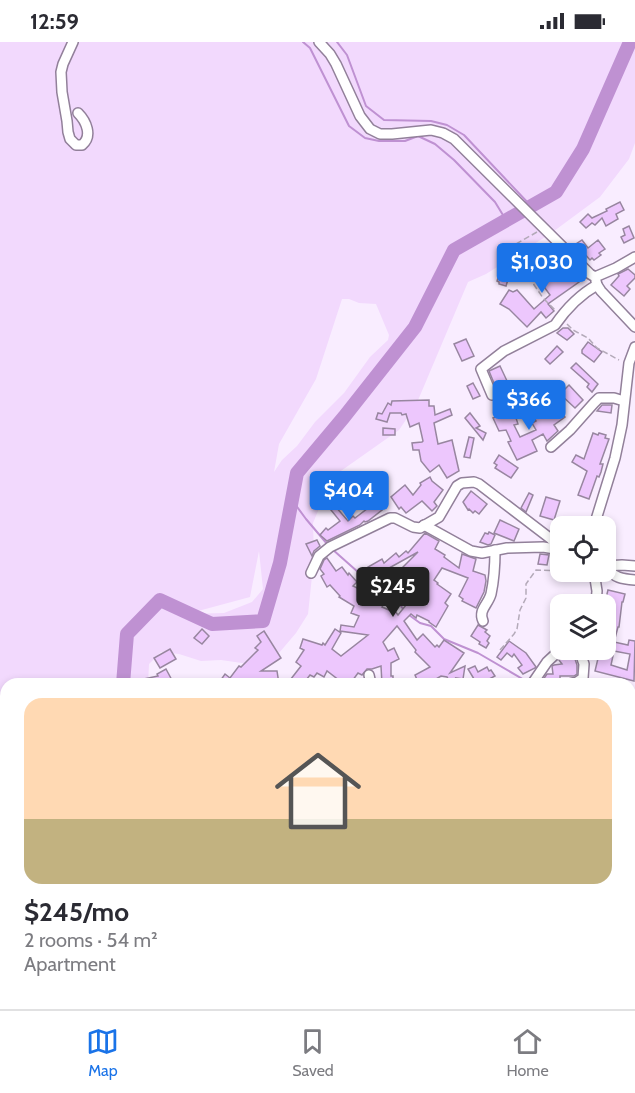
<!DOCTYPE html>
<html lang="en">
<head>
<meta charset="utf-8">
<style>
	body { margin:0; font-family:Cabin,sans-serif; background:#f7f7f7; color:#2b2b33; height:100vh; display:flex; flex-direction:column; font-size:22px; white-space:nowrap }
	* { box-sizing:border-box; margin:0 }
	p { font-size:20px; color:#7c7c81 }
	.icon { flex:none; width:33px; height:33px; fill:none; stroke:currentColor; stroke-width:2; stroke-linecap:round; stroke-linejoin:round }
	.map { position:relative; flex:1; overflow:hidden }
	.side { position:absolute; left:0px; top:636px; width:636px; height:332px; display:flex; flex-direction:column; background:#fff; border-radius:18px 18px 0 0; box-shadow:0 3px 9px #0003 }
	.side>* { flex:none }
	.buttons { position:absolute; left:550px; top:474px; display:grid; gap:12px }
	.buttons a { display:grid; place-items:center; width:66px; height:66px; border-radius:12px; background:#fff; box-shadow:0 3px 9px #0003; font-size:30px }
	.price { position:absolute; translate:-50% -51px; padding:0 14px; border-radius:6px; background:#1a73e8; color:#fff; font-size:20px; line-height:39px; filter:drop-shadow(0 2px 3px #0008) }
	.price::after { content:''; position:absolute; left:50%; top:36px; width:18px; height:14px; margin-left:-9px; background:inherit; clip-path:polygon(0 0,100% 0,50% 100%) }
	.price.current { background:#222; color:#fff }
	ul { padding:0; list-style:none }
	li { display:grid; align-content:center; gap:12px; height:318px; padding:0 24px }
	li+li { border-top:2px solid #e1e1e2 }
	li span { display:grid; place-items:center; height:186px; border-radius:18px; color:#555 }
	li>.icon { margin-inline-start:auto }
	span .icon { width:108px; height:108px; fill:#fffc; stroke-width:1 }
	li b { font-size:26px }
	.status { display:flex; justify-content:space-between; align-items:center; height:42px; padding:0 30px; background:#fff; direction:ltr }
	.status svg { height:16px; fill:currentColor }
	.tab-bar { display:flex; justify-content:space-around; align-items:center; height:84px; border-top:2px solid #e1e1e2; background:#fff; font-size:16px; color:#7c7c81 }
	.tab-bar a { display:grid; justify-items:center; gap:3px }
	.tab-bar .current { color:#1a73e8 }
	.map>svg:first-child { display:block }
	.green { fill:#f2d9fd; fill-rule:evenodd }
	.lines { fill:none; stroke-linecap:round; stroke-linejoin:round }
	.stream { stroke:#bf91d2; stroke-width:2 }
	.river { stroke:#bf91d2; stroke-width:14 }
	.building { fill:#edc7fd; stroke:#9886a0; stroke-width:1.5; fill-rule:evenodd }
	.minor-casing { stroke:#92809a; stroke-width:12 }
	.path { stroke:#b4aab9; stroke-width:1.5; stroke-dasharray:6 3; stroke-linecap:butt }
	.minor { stroke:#fff; stroke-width:9 }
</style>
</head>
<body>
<div class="status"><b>12:59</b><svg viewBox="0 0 49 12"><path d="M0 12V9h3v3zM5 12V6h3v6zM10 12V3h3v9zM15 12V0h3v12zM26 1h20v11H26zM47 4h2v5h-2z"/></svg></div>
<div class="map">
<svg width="635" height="967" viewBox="0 0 635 967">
	<rect width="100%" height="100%" fill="#f9edff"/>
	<g class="green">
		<path d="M0 0H635V101L629 117 600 155 550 192 486 232 468 240 416 363 399 388 338 431 326 450 313 481 314 515 308 572 296 591 279 611 249 622 221 618 201 619 179 612 161 610 149 622 148 642H6V962H28L27 967H0ZM342 257H349L359 261 376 262 389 293 388 298 370 315 344 351 315 380 297 404 282 418 274 430 279 402 316 337ZM259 509 263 547 252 560 224 571 187 572 250 555Z"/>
		<path d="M52 962H81L82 967H52Z"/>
		<path d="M111 962H568L579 967H112Z"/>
	</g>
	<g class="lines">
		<g class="stream">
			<path d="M303 0 310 6 349 84 365 96 379 99H405L418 94 435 102 454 118 495 160 506 178"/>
			<path d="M337 0 347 13 366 64 384 78 431 79 447 83 464 93 531 164"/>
			<path d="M292 458 306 477 328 503"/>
			<path d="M332 507 367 538 399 561 403 567"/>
			<path d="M409 573 420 581 431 584 444 597 478 611 526 639"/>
			<path d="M0 747 6 751"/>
		</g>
		<g class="river">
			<path d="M123 642 127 592 160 558 212 582 263 579 280 521 297 431 344 375 415 285 454 208 556 150 583 107 630 0"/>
			<path d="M100 962 101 967"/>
		</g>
	</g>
	<g class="building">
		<path d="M620 160 624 168 616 172 618 177 606 184 602 176 595 183 592 181 586 186 580 180 588 172 592 176 607 169 606 167Z"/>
		<path d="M629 184 634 196 624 201 621 195 625 193 623 187Z"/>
		<path d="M582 198 588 206 598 198 605 207 599 211 601 213 594 218 592 216 590 218 576 202Z"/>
		<path d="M557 211 565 219 579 240 548 262 554 269 546 276 541 270 527 285 509 267 500 262 509 248 513 250 517 248 534 267 550 253 542 242 557 231 553 226 556 224 551 215Z"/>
		<path d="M501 227 510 231 506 244 499 242V240L497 239Z"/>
		<path d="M628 227 635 233V236L627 244 630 247 624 254 611 243 619 234 618 232Z"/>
		<path d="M563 286H568L574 292 567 298 557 291Z"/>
		<path d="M466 297 474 314 462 319 454 302Z"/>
		<path d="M588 300 602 310 594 320 582 311V308Z"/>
		<path d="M557 304 563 310 550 322 545 317Z"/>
		<path d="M576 321 598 342 592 350 587 345 589 342 571 326Z"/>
		<path d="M500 324 508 341 496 346 489 329Z"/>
		<path d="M536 340 545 351 543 352 547 357 536 366 529 358 531 354 527 348Z"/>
		<path d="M473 341 480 354 473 357 467 344Z"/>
		<path d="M569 343 583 358 575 366 560 352Z"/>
		<path d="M429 358V364H434L435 373 450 367 452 373 434 381 438 402 452 398 459 429 447 436 439 423 430 430 421 419 419 408H413L412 401 422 400 423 399 419 381 410 385 406 372 402 373 401 371H390L387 380 376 377 378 371 382 372 388 361 391 363 392 359Z"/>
		<path d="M602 363H612L611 371 597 369Z"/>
		<path d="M558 365 565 375 554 383 558 389 547 399 543 392 532 398 537 409 517 418 508 400 511 399 506 388 499 389 493 376 508 370 511 375 515 373 518 382 514 383 520 395 536 388 532 381 536 379 534 376 537 374 536 373 543 369 546 374Z"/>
		<path d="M470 371 480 384 476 386 486 391 483 398 465 376Z"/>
		<path d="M383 386 395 387V393H383Z"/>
		<path d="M593 391 598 393 599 391 606 393 605 396 609 397 600 422H603L601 430 599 435 597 434 589 457 578 453 587 429 572 420 576 413 584 417Z"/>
		<path d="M469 395 474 396 470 416 464 415Z"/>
		<path d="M499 413 518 426 511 436 495 426 497 423 494 421Z"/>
		<path d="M353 433 368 447 361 455 346 440Z"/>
		<path d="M430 435 432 439 443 448 434 460 437 464 432 469 422 459 406 471 401 465 399 467 391 455 405 443 413 453 421 443 420 441Z"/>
		<path d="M334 440 342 445 335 457 327 452Z"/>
		<path d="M471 449 487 462 479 472 475 469 473 471 469 467 468 468 463 460Z"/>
		<path d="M529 451 533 453 526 470 521 466Z"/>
		<path d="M546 455 560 459 554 478 540 474Z"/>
		<path d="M376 460 382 468 368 479 365 480 364 479 360 483 327 499 320 493 326 486 328 488 340 479 331 468 335 464 348 479 353 474 355 476Z"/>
		<path d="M500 478 519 487 514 499 494 491Z"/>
		<path d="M489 490 495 493 491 502 488 503 480 500 485 491 488 492Z"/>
		<path d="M425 491 439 499 435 507 445 513 444 515 459 526 462 512 476 517 473 529 485 533 486 539 484 550 476 566 462 559 463 557 459 554 468 536 442 526 434 538 438 541 437 542 451 552 445 561 448 564 436 585 429 580V579L417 573 416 576 411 572 404 579 417 598 423 592 435 605 437 603 439 605 444 598 464 611 450 631 465 624 463 637 456 636 459 642H451L447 635 441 634 431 640 430 638 419 642 415 633 430 625 415 610 416 608 397 584 383 600 388 609 394 606 399 617 391 621V634H393V642H382L381 624 372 627H367L362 633 358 631 350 642H344L327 629 324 635 317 631 314 635 310 633 303 642H287L301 624 296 620 304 608 300 606 303 597 322 603 323 601 325 603 335 587 341 591 332 607 341 614 368 593 340 589 341 583 354 585 359 574 351 571 354 564 339 555 340 554 330 543 327 545 321 534 324 532 320 527 324 518 327 516 336 529 342 525 348 533 349 531 357 540 353 544 385 559 382 565 394 570 395 569 398 573 406 563 387 544V541L418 510 373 535 368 525 382 517 384 521 396 511 399 515 406 509 408 511Z"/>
		<path d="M317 498 320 504 314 509 312 514 306 502Z"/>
		<path d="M540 512 549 513 547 523 538 522Z"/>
		<path d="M608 548 625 552 623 560H622L619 585H618L614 600 628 603 629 598 635 599 634 639 595 629 600 608H606V598H608L611 585H609L610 578H608L612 557 606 556ZM614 609 630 612 627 628 611 623Z"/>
		<path d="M478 583 487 588 485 590 490 594 487 599 489 601 486 606 479 602 480 600 471 594Z"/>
		<path d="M202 587 209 594 202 602 194 596Z"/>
		<path d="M264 589 281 616 261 629H277L279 642H218L225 632 230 636 239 624 241 625 258 608 255 606 261 600 257 594Z"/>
		<path d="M509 599 526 611 536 625 535 626 523 632 518 626 522 623 514 612 512 615 507 611 501 618 497 615Z"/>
		<path d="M170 607 176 617 160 626 154 616Z"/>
		<path d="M568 608H572L577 623V632L574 634H560V642H540L547 632H553L552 624 554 623 562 622 559 618Z"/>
		<path d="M475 624 478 630 487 625 489 629 491 628 495 634 480 642H477L468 627Z"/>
		<path d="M166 627 174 642H135L134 639 158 634 157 632Z"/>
	</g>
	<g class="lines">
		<g class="minor-casing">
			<g id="minor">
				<path d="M73 0 63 22 61 30 62 50 67 79 68 90 70 97 76 103H82C93 94 86 79 78 71"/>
				<path d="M319 0 330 12 336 22 360 74 370 87 380 92H392L431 88 443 91 454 97 590 232 595 235 616 226 635 215"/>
				<path d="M596 239 597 243 601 249 635 285"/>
				<path d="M492 353 481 327 504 309 555 283C566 267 581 252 597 243"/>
				<path d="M551 405 570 388 594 361 599 356H614L624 359"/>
				<path d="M424 483 471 509 482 511 507 506 543 505 561 508"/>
				<path d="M594 484 615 416 622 383 629 321 635 305"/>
				<path d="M606 524 622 523 635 524"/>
				<path d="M607 525C613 536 623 537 635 538"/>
				<path d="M594 530 597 549 596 562"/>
				<path d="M311 531 319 514 330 505 390 476H395L413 485 420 486 439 475 457 444 462 441 474 440 479 442 551 497 560 506"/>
				<path d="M483 579C478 568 488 563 491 552 494 538 495 522 495 508"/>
				<path d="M369 633 371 642"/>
				<path d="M532 642 547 620 561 607"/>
				<path d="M569 642 577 640 583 636 584 622 579 608"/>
				<path d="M630 744 635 753"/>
				<path d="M630 771 635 758"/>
				<path d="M630 808 635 810"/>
				<path d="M630 952 635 954"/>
				<path d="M106 962V967"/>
				<path d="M422 962 427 967"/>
				<path d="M605 962 609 967"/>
				<path d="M454 967 461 962"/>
				<path d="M546 967 548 962"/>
			</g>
		</g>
		<g class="path">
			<path d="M537 190 516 202 512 207 513 212 543 256 555 268"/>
			<path d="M567 282 573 288 588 296 597 306 619 318"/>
			<path d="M563 530 577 537"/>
			<path d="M500 608 514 592 517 587 520 568 526 556V542L536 528 561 529"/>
			<path d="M0 925 6 923"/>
		</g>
		<use href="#minor" class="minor"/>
	</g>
</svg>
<div class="buttons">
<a><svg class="icon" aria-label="locate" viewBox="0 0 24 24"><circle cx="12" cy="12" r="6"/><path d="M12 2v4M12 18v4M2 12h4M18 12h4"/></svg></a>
<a><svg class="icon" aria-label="layers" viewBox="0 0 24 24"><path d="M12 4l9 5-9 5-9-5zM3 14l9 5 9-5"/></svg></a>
</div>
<b class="price" style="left:542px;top:252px">$1,030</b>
<b class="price" style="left:529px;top:389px">$366</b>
<b class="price" style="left:349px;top:480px">$404</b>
<b class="price current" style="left:393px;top:576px">$245</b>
<section class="side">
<ul>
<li><span style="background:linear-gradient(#ffd9b3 65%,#c2b280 0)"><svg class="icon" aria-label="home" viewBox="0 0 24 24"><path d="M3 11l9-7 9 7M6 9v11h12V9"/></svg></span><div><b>$245/mo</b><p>2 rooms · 54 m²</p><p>Apartment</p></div></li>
</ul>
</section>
</div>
<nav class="tab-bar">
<a class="current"><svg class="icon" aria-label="map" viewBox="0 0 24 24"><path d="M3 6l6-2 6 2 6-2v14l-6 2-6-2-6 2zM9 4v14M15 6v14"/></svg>Map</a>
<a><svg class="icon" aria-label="saved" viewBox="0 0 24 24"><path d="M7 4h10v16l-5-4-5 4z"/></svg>Saved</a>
<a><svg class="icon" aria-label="home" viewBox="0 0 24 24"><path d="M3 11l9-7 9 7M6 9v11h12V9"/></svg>Home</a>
</nav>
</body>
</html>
